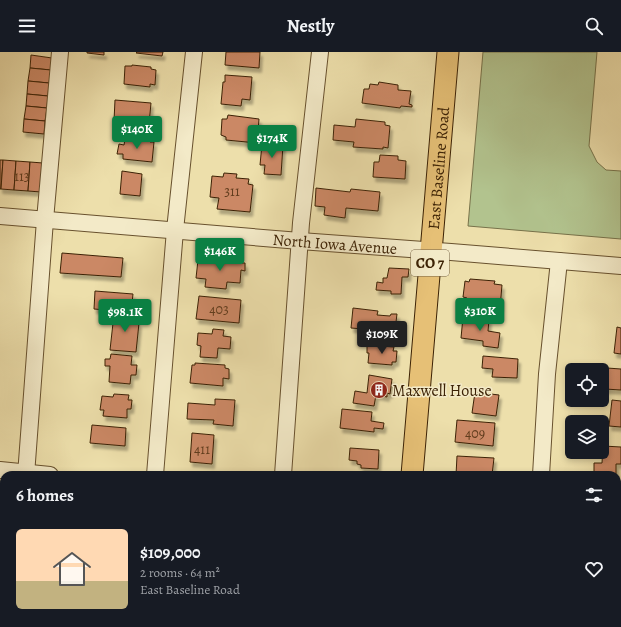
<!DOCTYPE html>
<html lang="en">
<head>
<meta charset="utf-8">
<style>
	body { margin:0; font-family:Alegreya,serif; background:#20242c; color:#f1f3f6; height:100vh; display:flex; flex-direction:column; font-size:15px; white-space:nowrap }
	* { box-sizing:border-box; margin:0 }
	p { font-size:13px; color:#9ea1a6 }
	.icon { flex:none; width:22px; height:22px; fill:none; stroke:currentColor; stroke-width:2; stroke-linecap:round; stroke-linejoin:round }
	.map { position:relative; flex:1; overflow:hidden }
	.details { position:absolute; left:0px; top:419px; width:621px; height:156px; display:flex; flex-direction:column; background:#171b24; border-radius:12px 12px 0 0; box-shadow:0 2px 6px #0003 }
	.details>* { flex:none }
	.controls { position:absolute; left:565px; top:311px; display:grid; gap:8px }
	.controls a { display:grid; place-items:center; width:44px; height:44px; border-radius:6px; background:#171b24; box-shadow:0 2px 6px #0003; font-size:20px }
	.price { position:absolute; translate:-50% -34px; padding:0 9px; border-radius:4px; background:#0b8043; color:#fff; font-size:13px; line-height:26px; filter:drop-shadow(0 1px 2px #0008) }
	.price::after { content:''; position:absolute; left:50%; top:24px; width:12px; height:9px; margin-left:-6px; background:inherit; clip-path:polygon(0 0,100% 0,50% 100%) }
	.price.on { background:#222; color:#fff }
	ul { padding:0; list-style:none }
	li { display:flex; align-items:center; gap:12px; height:100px; padding:0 16px }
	li span { display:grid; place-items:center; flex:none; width:112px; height:80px; border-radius:6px; color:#555 }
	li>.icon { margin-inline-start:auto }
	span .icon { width:48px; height:48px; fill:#fffc; stroke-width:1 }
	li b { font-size:17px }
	h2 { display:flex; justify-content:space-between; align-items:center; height:48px; padding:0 16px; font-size:17px }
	header { display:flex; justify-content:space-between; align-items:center; height:52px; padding:0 16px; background:#171b24; font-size:18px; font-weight:700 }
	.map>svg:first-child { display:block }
	.green { fill:#b2c38e; stroke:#77724a }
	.building { fill:#cb8865; stroke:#3c2205; filter:url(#shadow) }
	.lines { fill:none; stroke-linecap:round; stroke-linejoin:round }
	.minor-casing { stroke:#68512e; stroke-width:18 }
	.major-casing { stroke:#3c2205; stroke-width:23 }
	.minor { stroke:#f3eac8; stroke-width:16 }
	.major { stroke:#e6c076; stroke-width:21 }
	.labels { text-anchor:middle; stroke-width:3; stroke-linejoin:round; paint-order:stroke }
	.number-label { font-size:14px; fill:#603c1d }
	.shield { fill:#f3eac8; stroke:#735e40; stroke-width:1 }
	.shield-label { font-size:15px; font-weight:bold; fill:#3c2205 }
	.street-label { font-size:16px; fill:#3c2205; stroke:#f3eac8 }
	.poi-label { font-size:16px; fill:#3c2205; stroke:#f3eac8; text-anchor:start }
</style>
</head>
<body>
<header><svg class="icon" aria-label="menu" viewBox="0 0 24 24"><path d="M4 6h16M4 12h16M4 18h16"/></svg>Nestly<svg class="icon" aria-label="search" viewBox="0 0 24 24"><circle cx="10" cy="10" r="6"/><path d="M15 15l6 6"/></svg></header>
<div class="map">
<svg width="621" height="575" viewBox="0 0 621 575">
	<defs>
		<filter id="shadow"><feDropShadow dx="2.5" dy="4.5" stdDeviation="1" flood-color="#0004"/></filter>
	</defs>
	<rect width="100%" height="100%" fill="#eddfab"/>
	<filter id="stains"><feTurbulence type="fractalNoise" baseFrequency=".005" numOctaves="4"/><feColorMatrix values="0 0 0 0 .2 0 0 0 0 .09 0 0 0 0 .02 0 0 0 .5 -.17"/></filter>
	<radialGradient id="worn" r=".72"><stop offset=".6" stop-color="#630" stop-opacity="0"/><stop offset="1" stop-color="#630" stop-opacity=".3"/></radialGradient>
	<path class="green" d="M483 0H597L589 94 597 110 606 118 621 119V187L468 174Z"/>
	<g class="building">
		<path d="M87 0H104V3L87 1Z"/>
		<path d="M137 0H163L162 4 136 1Z"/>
		<path d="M226 0H260L259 16 225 13Z"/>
		<path d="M31 3 52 6 51 18 30 16Z"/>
		<path d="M132 13 151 15V17L156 18 155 33 150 32V35L124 32 125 14H132Z"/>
		<path d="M30 16 51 18 49 31 28 29Z"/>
		<path d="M225 23 252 25 250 48 242 47 241 54 221 52 223 30H225Z"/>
		<path d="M28 29 49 31 48 44 27 42Z"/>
		<path d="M379 30 398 33V38L411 39 409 52 412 53V55L401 54 400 56 362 51 364 37H369L370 32 378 33Z"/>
		<path d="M27 42 48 44 47 56 26 54Z"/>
		<path d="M115 48 151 51 149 72 114 69Z"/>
		<path d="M26 54 47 56 45 69 24 67Z"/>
		<path d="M228 63 259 67 257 91 226 88V85L221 83 222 67H227Z"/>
		<path d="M24 67 45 69 44 82 23 80Z"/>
		<path d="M356 67 385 70V73L390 74 388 96 383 95V97L353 95 354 90 333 88 334 73 355 75Z"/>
		<path d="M125 87 150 89V90H154L152 110 123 107V102H117L119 92 124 93Z"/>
		<path d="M262 92 283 93 281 123 264 122 265 113H260Z"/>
		<path d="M380 103 398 104V108L406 109 405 127 373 125 374 110H379Z"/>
		<path d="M0 108H3L1 137H0Z"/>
		<path d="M3 108 16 109 14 138 1 137Z"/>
		<path d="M16 109 30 110 28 139 14 138Z"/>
		<path d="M30 110 43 111 41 140 28 139Z"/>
		<path d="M122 119 142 122 140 144 120 142Z"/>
		<path d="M224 121 237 122 236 126 249 127 248 132 253 133 250 160 217 157 219 146 210 145 212 124 223 125Z"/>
		<path d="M316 136 350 140 351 137 380 140 378 159 346 156 345 166 324 163 325 155 315 154Z"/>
		<path d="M62 201 123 206 121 225 60 221Z"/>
		<path d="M223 206 242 208V211H245V219L241 218 240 231 227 230 226 237 205 235 206 227 196 226 198 208 222 211Z"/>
		<path d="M389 216 409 217 408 225H402L401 242H391V239L376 238 377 230 383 231V226H387Z"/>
		<path d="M470 227 495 229 494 232 502 233 500 256 466 253 467 246 463 245 465 229 469 230Z"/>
		<path d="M95 239 133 242 131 260 94 257Z"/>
		<path d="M199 244 241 248 239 271 196 267Z"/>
		<path d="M353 256 378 259 377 263 390 264 391 262H397L395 278 376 276V278L351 276Z"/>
		<path d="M114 262 137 264 136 271H139L136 300 110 298Z"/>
		<path d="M463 265 489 268 488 279 500 281 498 296 483 294V289L461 286Z"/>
		<path d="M617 275 621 276V302L614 301Z"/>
		<path d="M213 277 224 278 223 284 231 285 230 297 218 296 217 306 200 305 201 294 197 293 198 281 212 282Z"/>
		<path d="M367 293 394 295 393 299H397L396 310H392V313L368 311 369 301H367Z"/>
		<path d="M111 302 132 304 131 313H137L136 323H131L130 332 109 330 110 314H105V307H110Z"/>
		<path d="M483 304 518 307 517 326 492 325 493 317 482 316Z"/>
		<path d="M195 311 225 313V316L229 317V327L223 326V334L190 331 192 313H195Z"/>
		<path d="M607 316 621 317V338L605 337Z"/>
		<path d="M369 323 392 327 390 342 387 341V345L376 343 374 354 353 351 355 339 367 341Z"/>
		<path d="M475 340 499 343 496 364 472 361Z"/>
		<path d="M114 342 129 343 128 348H132L131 357H127V366L103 364 104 358H100L102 344 113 345Z"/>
		<path d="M215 347 235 348 233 374 213 372 214 368 187 367 188 351 215 353Z"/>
		<path d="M612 348 621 349V375L609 374Z"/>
		<path d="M342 357 372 360 371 369 384 371 383 377 374 376V380L340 376Z"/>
		<path d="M457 368 495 371 493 394 455 390Z"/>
		<path d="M92 373 126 376 125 394 90 391Z"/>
		<path d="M192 381 214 383 212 412 190 410Z"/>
		<path d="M603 394 621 395V412H616V423H594V411H602Z"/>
		<path d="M350 396 379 398 378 417 361 416V413L357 412V409L349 408Z"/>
		<path d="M457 404 494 406 492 423H456Z"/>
		<path d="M617 500 621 501V519H617Z"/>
		<path d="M617 539 621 540V565H617Z"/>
		<path d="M48 571H92V574L86 573V575H48Z"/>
		<path d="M494 571 519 572 518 575H493Z"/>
	</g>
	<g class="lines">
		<g class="minor-casing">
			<g id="minor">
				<path id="s1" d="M0 164 300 189 451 200 621 214"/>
				<path d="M0 418 50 423"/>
				<path d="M26 423 45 168 60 0"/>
				<path d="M155 423 175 178 194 0"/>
				<path d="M283 423 301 171 320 0"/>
				<path d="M541 423 547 322 559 209"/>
				<path d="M617 474H621"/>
				<path d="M11 575V571"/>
				<path d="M143 575V571"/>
				<path d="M271 575V571"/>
				<path d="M527 575 528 571"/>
			</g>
		</g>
		<g class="major-casing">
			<g id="major">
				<path id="s2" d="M412 423 448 0"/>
				<path d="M400 575V571"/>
			</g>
		</g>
		<use href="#minor" class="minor"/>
		<use href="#major" class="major"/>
	</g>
	<defs>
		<g id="building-disc" transform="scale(0.9)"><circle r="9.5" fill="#8f2418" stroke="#f3eac8"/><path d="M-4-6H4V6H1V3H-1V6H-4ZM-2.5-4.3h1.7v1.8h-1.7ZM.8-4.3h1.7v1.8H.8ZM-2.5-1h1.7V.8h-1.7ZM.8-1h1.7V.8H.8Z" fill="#fff"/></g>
	</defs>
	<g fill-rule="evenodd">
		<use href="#building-disc" x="379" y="338"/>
	</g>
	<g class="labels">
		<g class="number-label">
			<text x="22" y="129">113</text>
			<text x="232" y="144">311</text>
			<text x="219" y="262">403</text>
			<text x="475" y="386">409</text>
			<text x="202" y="402">411</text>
		</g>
		<rect class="shield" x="411" y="198" width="38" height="26" rx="3"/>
		<g class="shield-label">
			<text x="430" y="216">CO 7</text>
		</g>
		<g class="street-label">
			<text dy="6" stroke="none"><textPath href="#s2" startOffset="308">East Baseline Road</textPath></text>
			<text dy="6" stroke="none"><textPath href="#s1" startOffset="336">North Iowa Avenue</textPath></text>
		</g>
		<g class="poi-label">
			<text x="392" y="344">Maxwell House</text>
		</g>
	</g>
	<rect width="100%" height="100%" filter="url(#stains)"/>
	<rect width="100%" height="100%" fill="url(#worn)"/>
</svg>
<div class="controls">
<a><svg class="icon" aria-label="locate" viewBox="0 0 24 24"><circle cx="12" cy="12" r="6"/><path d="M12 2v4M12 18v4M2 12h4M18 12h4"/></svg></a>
<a><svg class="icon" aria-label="layers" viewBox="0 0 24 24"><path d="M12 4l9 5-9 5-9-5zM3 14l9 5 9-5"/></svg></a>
</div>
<b class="price" style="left:137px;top:98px">$140K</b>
<b class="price" style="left:272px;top:107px">$174K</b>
<b class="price" style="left:220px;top:220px">$146K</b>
<b class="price" style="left:480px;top:280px">$310K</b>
<b class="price" style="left:125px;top:281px">$98.1K</b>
<b class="price on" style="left:382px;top:303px">$109K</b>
<section class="details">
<h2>6 homes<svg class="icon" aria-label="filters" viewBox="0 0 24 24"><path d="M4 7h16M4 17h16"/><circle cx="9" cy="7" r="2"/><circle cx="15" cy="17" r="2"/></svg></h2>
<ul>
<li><span style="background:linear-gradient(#ffd9b3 65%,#c2b280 0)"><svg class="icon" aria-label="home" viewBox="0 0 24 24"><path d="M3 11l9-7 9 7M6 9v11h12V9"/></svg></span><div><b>$109,000</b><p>2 rooms · 64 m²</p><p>East Baseline Road</p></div><svg class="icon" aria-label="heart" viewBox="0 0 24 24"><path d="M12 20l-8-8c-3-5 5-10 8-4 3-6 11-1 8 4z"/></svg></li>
</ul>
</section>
</div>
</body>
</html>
